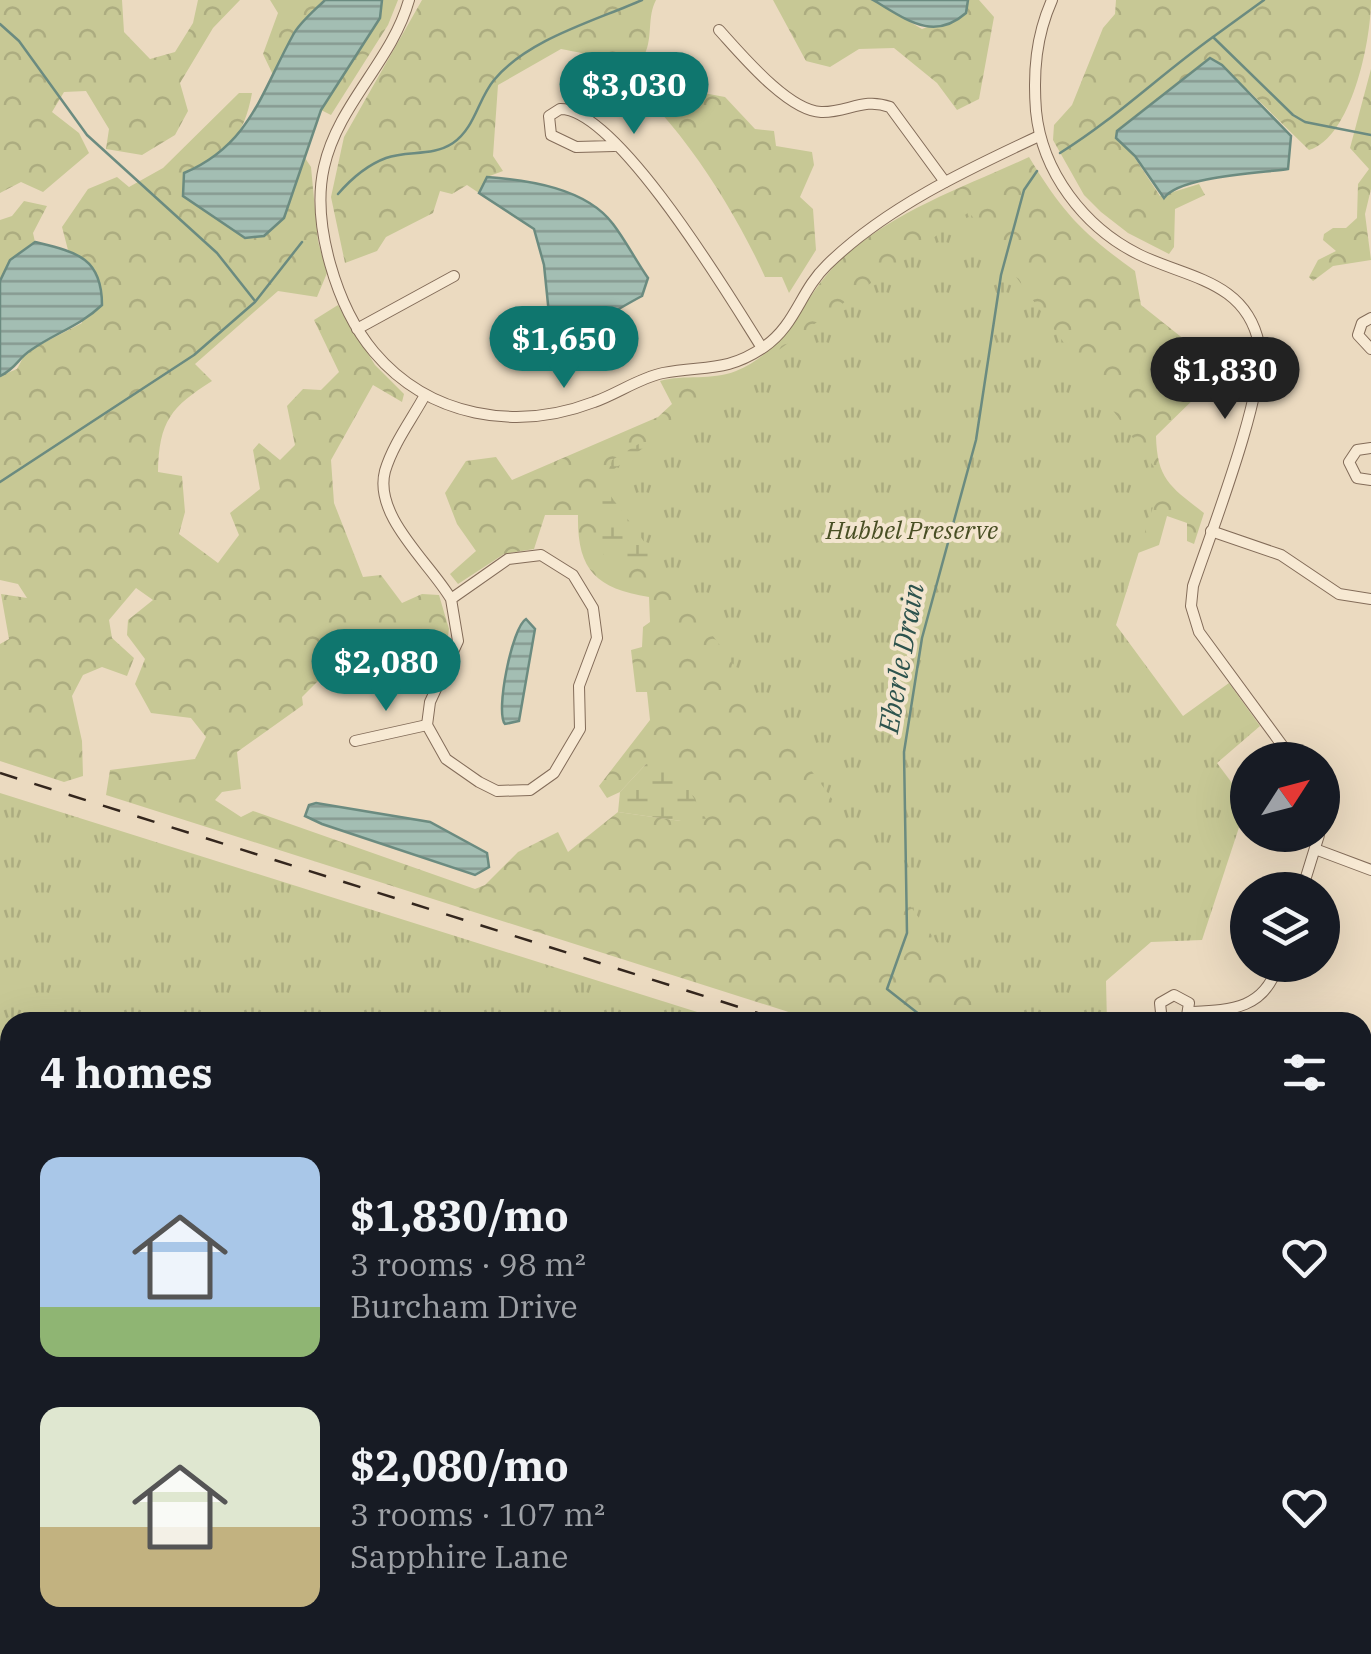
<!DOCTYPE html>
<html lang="en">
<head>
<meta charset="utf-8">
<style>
	body { margin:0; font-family:"IBM Plex Serif",serif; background:#20242c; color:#f1f3f6; height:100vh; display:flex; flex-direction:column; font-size:38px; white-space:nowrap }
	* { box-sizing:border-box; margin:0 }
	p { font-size:32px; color:#9ea1a6 }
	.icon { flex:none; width:55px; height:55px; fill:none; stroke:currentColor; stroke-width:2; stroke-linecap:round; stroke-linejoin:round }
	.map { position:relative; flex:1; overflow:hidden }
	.side { position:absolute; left:0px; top:1012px; width:1372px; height:642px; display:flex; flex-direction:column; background:#171b24; border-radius:30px 30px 0 0; box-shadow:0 10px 40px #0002 }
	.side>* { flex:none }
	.needle { width:65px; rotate:54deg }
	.controls { position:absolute; left:1230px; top:742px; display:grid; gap:20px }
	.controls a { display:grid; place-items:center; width:110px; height:110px; border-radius:50%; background:#171b24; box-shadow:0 10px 40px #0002; font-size:50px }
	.price { position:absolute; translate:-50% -85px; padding:0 22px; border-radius:35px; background:#0f766e; color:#fff; font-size:32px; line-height:65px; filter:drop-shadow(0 2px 5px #0008) }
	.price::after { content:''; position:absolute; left:50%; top:60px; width:30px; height:22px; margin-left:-15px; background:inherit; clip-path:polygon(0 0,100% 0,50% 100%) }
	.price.active { background:#222; color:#fff }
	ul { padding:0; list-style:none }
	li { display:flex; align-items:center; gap:30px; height:250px; padding:0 40px }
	li span { display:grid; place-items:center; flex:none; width:280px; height:200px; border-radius:20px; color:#555 }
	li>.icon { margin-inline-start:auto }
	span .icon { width:120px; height:120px; fill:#fffc; stroke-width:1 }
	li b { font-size:42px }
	h2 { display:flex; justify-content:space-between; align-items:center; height:120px; padding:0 40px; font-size:42px }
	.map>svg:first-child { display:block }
	.forest { fill:url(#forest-crowns) }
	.wetland { fill:url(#wetland-marsh) }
	.park { fill:url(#park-tufts) }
	.water { fill:url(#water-rules); stroke:#6b8b80; stroke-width:2.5 }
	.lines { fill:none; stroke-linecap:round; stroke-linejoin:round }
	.stream { stroke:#6b8b80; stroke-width:2.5 }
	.minor-casing { stroke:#836c59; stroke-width:12 }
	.minor { stroke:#f7e9d3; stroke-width:10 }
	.rail { stroke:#34261d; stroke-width:2.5; stroke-dasharray:18 18; stroke-linecap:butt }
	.labels { text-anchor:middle; stroke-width:8; stroke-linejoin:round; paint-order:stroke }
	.park-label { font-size:25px; font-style:italic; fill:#494f24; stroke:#f3e5cf }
	.water-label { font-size:28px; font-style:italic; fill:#2d534d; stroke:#f3e5cf }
</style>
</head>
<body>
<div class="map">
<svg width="1371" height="1654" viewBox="0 0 1371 1654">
	<defs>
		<pattern id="forest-crowns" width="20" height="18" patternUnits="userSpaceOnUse" patternTransform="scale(2.5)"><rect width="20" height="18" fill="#c7c895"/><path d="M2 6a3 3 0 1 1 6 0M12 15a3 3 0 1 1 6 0" fill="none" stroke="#acac80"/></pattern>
		<pattern id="wetland-marsh" width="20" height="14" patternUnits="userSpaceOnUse" patternTransform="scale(2.5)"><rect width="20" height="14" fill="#c7c895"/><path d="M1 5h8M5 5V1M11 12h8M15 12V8" fill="none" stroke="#acac80"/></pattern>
		<pattern id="park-tufts" width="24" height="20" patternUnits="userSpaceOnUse" patternTransform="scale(2.5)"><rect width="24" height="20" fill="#c7c895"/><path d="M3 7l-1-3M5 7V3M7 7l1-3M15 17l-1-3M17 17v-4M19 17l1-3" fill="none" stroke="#acac80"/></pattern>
		<pattern id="water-rules" width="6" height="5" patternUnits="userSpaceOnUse" patternTransform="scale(2.5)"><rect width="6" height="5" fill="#a3beb3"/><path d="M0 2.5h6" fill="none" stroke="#869a91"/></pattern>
	</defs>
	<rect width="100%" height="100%" fill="#ebdac0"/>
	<g class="forest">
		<path d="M0 0H122L124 32 150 59 175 52 193 23 198 0H240L213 28 180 83 188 111 175 135 142 155 106 149 109 129 86 91 64 92 52 112 79 133 89 153 43 192 21 182 0 193Z"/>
		<path d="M270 0H325L294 31 274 77 263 54 278 13Z"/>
		<path d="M382 0H398L388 25 331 115 321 110 380 18Z"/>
		<path d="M422 0H656C647 17 653 36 645 54L698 92 725 97 755 129 774 131 776 146 812 152 814 165 800 197 813 209 816 250 789 293 782 277H765C732 204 671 107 605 62 594 54 575 52 561 49L498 85 493 156 503 171 487 177 479 193 467 185 452 194 440 191 433 213 386 237 377 251 345 263 331 197 344 137Z"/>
		<path d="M773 0H873L922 29 966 13 968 0H979L994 17 979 99 957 110 937 83 894 48 859 49 830 67 806 61Z"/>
		<path d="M1116 0H1371C1371 42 1351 138 1309 150L1247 89 1131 121 1117 131 1160 196 1199 184 1205 195 1175 209 1174 247 1169 254 1128 233 1101 212 1084 195 1053 140 1054 125 1072 105 1103 28 1115 14Z"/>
		<path d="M1371 69V189L1365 214 1371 260 1333 266 1313 281 1309 277 1318 260 1336 251 1323 240 1324 234 1333 228H1346L1357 218 1358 184 1369 169 1350 148Z"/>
		<path d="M239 93H252C244 138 226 155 184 173L183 195 245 238 284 218 305 158 311 167 318 241 327 273 317 297 278 291 195 364 212 381C171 407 159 421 158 472L182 476 185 512 179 534 218 563 239 535 230 513 260 489 253 450 259 443 280 460 295 445 287 406 303 389 321 390 339 372 314 320 338 305 375 365 404 394 402 402 373 385 331 460 334 503 363 577 381 575 402 603 422 594 439 595 449 629 446 652 431 634 401 631 374 667 322 677 302 697 303 705 237 752 241 789 222 792 215 800 241 817 253 811 475 889 485 885 518 852 558 832 568 852 618 812 681 821 646 764 620 792 607 798 599 786 650 720 647 692H636L631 650 642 647 643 627 650 622 649 597C595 588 577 569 578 515H545L534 549 504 554 458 584 450 574 476 551 457 524 445 493 466 461 496 457 512 480 658 417 672 404 660 381C685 374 711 381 736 371 792 348 804 290 846 255 900 208 965 187 1029 157 1063 213 1082 233 1135 271L1141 305 1185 340 1201 367 1204 389 1156 436C1157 480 1171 487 1204 513L1194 544 1187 541V523L1167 516 1159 545 1138 553 1081 587 1080 948 992 1022H820L106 795 110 770 195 759 206 737 191 718 151 713 135 684 145 659 127 635 128 620 153 600 136 588 109 620 112 638 134 658 127 676 102 667 83 675 72 696 82 741 83 776 64 782 0 761V644L9 639 1 594 27 598 18 584 0 580V376L17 369 26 352 82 323 86 260 68 250 62 227 88 189 117 177 129 187 163 168Z"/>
		<path d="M24 201 47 206 33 233 35 242 10 260 0 281V220L12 216Z"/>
	</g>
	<g class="wetland">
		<path d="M686 441 698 549 642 561 604 556 598 505 612 460 642 442Z"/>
		<path d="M646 764 678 771 706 819 681 821 618 812 620 792Z"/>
	</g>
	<g class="park">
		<path d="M969 212 1162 478 1116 625 1183 716 1229 683 1260 726 1217 763 1247 803 1202 940 1151 942 1106 981 1107 1022H995L599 480Z"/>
		<path d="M0 793 729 1022H10V1074L0 1076Z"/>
		<path d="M1363 1218 1371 1221V1654H858L852 1645H1362Z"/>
	</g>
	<g class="water">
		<path d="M325 0H382L380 18 321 110 284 218 264 236 245 238 183 196 184 173C250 145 261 93 293 35 300 22 314 11 325 0Z"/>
		<path d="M873 0H968L966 13C933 42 906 19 873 0Z"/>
		<path d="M1210 58 1222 65 1291 136 1288 169C1262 173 1180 176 1164 198L1135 156 1116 138 1117 131Z"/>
		<path d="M487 177C528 180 586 188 613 224 626 241 636 261 648 278L642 296C607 314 559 351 520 339L549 314 544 265 534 229 479 193Z"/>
		<path d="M35 242C76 252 102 257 102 305 80 326 55 333 31 350 18 358 16 369 0 376V281L10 260Z"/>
		<path d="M526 619 535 629 519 721 505 724C495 713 512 627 526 619Z"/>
		<path d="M316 803 430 822 487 853 489 867 475 875 322 824 305 816 309 805Z"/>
	</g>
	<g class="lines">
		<g class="stream">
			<path d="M0 24 19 41 87 135 217 253 255 301"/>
			<path d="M1213 37 1264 0"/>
			<path d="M1060 153C1115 119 1160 75 1213 37L1293 115 1305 122 1371 135"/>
			<path d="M338 194C351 179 367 165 386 158 408 150 432 157 453 143 475 128 478 99 494 80 528 39 595 21 642 0"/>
			<path d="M0 482 194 355 255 302 302 242"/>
			<path d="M929 1022 887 989 907 933 904 752 922 638 976 440 1001 275 1024 190 1037 171"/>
			<path d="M0 1064 10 1068"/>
			<path d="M1256 1645 1282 1654"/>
		</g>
		<g class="minor-casing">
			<g id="minor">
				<path d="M409 0C392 61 338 104 324 167 311 224 337 308 374 352 429 417 516 432 594 402 617 394 639 378 663 373 704 365 726 373 764 347 796 325 800 291 827 265 885 208 966 170 1039 136"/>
				<path d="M1052 0C1036 36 1033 72 1036 111 1042 172 1084 227 1138 254 1186 278 1246 280 1259 344 1267 389 1210 535 1193 586L1191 606 1199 632 1293 760"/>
				<path d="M719 30C741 54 788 111 821 112 847 113 863 97 890 107L945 182"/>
				<path d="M614 146 576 147 551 135 549 116 560 109C617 108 731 299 762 348"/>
				<path d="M1371 318 1362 323 1358 335 1371 349"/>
				<path d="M357 329 454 276"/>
				<path d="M425 395C412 419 393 444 385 471 373 516 430 563 451 599L508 559 541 555 573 575 593 608 597 638 579 686 580 729 554 773 530 790 497 791 479 782 446 759 427 725 430 702 458 641 451 599"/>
				<path d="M1371 448 1357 450 1349 462 1357 478 1371 480"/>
				<path d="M1211 531 1281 555 1339 594 1371 599"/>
				<path d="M355 741 427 725"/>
				<path d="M1322 813V820"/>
				<path d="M1315 849 1371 870"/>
				<path d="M1302 890 1319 835"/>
				<path d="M1191 1012C1232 1010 1264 1009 1278 965"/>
				<path d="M1162 1022 1160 1003 1174 995 1189 1003 1186 1022"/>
				<path d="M1362 1098 1371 1092"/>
				<path d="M0 1501 10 1505"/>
				<path d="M131 1645 132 1654"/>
				<path d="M599 1654 612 1645"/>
			</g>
		</g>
		<use href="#minor" class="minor"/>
		<g class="rail">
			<path d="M0 773 786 1022"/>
			<path d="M1362 1211 1371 1214"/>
		</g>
	</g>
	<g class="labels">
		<g class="park-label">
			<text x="912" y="539">Hubbel Preserve</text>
		</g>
		<g class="water-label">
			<text transform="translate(901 658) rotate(-80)" y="10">Eberle Drain</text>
		</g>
	</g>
</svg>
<div class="controls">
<a><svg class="needle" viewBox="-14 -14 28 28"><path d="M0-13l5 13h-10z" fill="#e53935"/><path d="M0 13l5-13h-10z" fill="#9ea1a6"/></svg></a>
<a><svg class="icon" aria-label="layers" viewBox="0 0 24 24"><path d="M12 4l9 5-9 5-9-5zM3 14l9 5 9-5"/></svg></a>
</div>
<b class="price" style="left:634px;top:137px">$3,030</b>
<b class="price" style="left:564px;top:391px">$1,650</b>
<b class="price active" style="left:1225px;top:422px">$1,830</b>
<b class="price" style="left:386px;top:714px">$2,080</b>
<section class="side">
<h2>4 homes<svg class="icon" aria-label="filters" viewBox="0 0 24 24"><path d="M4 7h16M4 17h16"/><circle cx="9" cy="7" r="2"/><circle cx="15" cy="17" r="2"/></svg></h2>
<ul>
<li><span style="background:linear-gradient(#a9c7e8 75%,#8fb573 0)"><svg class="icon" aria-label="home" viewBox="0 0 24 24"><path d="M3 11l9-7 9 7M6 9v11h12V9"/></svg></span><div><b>$1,830/mo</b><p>3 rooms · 98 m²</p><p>Burcham Drive</p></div><svg class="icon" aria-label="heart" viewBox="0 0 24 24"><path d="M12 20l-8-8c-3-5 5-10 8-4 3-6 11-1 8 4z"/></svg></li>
<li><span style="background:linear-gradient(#dfe7d0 60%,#c2b280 0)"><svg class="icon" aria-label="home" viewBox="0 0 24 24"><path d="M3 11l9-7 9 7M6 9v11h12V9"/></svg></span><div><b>$2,080/mo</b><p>3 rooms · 107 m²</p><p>Sapphire Lane</p></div><svg class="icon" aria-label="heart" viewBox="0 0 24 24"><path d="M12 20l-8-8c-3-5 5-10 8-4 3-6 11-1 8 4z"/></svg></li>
</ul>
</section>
</div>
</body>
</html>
